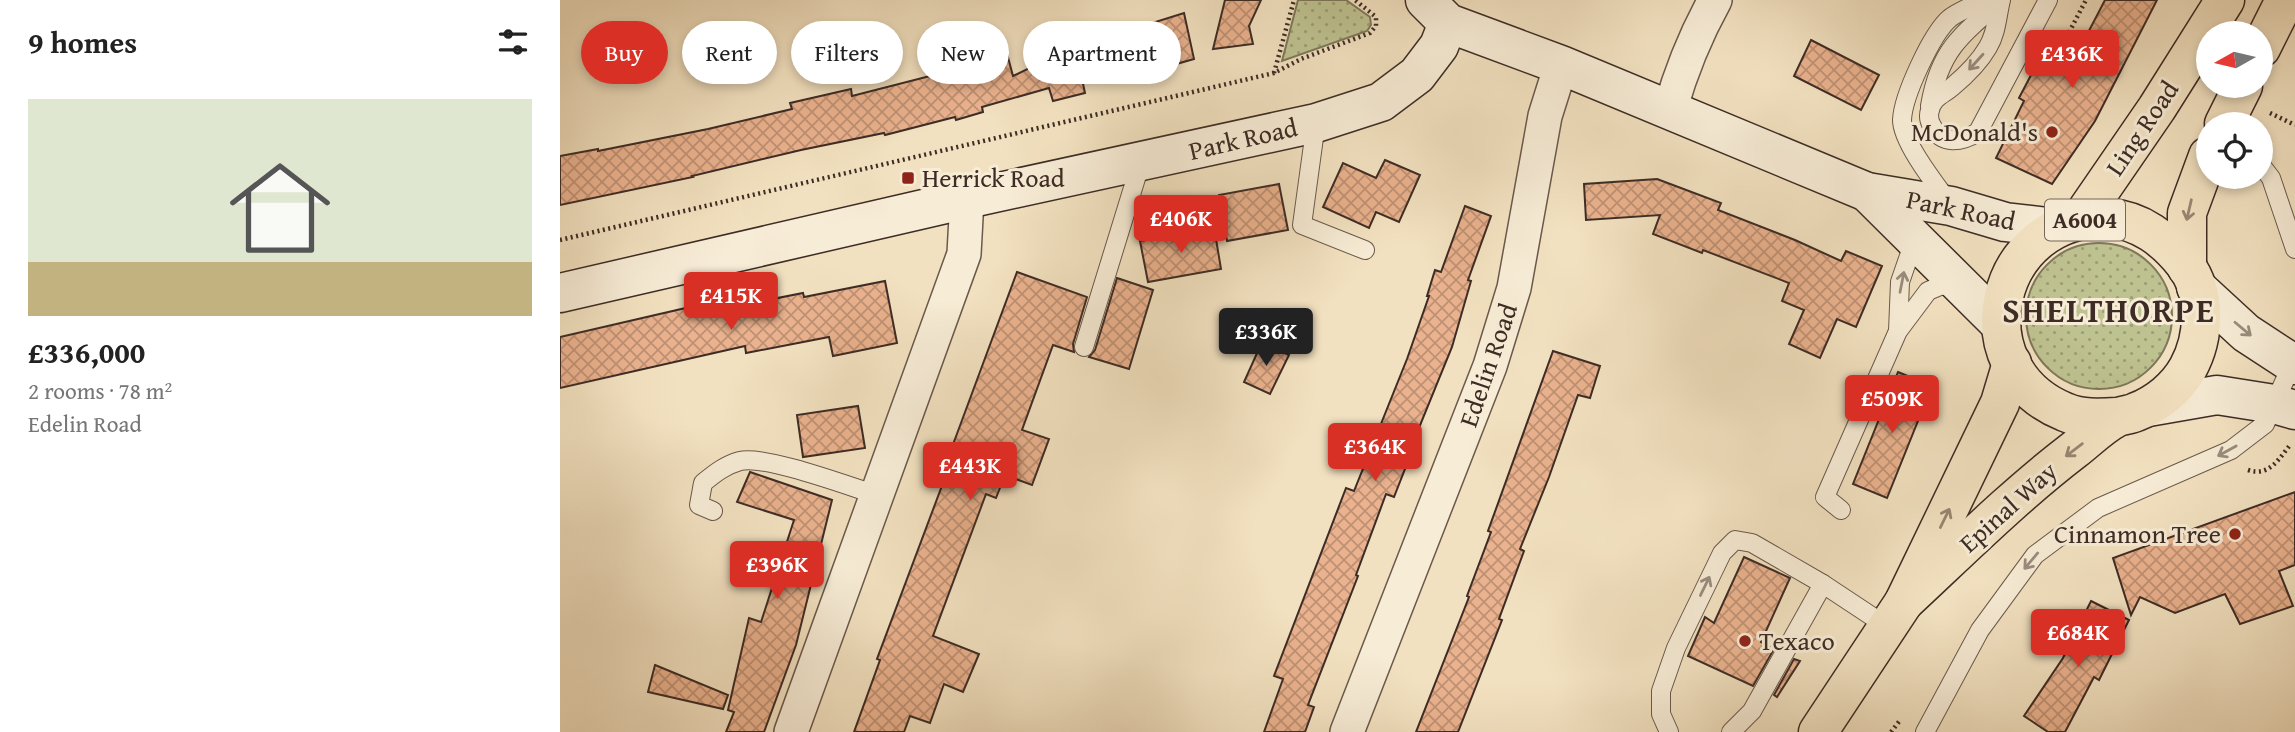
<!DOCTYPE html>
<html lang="en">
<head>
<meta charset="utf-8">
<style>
	body { margin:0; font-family:"Gentium Book Plus",serif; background:#f2f2f2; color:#222; height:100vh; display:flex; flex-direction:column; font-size:26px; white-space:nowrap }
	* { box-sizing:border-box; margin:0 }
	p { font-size:23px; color:#767676 }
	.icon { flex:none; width:38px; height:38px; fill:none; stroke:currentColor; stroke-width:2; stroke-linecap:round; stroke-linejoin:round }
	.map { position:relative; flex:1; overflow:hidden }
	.drawer { display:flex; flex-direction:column; background:#fff; width:560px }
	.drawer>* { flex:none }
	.hud { position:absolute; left:21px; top:21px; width:665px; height:63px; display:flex; gap:14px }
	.needle { width:46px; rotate:262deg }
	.tools { position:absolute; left:1636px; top:21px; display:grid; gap:14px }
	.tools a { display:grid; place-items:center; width:77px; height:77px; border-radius:50%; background:#fff; box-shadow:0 4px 10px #0003; font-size:35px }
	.price { position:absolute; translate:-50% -60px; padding:0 16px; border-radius:7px; background:#d93025; color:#fff; font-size:23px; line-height:46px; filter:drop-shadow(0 2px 4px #0008) }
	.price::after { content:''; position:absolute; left:50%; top:42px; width:21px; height:16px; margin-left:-10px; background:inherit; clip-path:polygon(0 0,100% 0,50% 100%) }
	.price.current { background:#222; color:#fff }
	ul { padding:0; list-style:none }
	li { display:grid; align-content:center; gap:14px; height:371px; padding:0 28px }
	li+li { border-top:2px solid #e0e0e0 }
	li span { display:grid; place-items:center; height:217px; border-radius:0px; color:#555 }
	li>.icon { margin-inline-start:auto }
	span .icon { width:126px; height:126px; fill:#fffc; stroke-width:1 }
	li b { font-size:30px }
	h2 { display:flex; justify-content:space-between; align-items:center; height:84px; padding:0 28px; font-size:30px }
	.pill { padding:0 24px; border-radius:32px; background:#fff; box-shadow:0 4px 10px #0003; font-size:24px; line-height:63px }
	.pill.current { background:#d93025; color:#fff }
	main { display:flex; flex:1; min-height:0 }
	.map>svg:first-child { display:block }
	.grass { fill:url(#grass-dots); stroke:#7e775a; stroke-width:2 }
	.building { fill:url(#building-cross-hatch); stroke:#3d2c25; stroke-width:2 }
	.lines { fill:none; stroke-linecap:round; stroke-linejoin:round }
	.lane-casing { stroke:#6a594c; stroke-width:20 }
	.street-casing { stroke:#6a594c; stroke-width:36 }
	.secondary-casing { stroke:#3d2c25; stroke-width:41 }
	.primary-casing { stroke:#3d2c25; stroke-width:41 }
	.path { stroke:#3d2c25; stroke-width:4.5; stroke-dasharray:2 3.5; stroke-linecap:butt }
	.lane { stroke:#f7ecd6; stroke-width:18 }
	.street { stroke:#f7ecd6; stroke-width:33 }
	.secondary { stroke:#f7ecd6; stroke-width:38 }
	.primary { stroke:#f2e1c0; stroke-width:38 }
	.oneway { stroke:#9a8c7e }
	.oneway2 { stroke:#988672 }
	.poi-dot { fill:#8f2418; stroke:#f7ecd6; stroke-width:2.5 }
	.labels { text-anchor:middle; stroke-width:6; stroke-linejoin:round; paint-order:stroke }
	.shield { fill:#f7ecd6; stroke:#75665a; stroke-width:2 }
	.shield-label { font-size:24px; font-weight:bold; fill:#3d2c25 }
	.street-label { font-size:26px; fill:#3d2c25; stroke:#f7ecd6 }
	.poi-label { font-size:26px; fill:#3d2c25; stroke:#f7ecd6; text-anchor:end }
	.district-label { font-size:33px; font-weight:bold; letter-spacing:2px; fill:#3d2c25; stroke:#f7ecd6 }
</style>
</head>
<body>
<main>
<section class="drawer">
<h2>9 homes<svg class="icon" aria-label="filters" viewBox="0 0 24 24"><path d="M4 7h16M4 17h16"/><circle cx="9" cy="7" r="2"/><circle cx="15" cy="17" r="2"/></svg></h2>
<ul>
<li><span style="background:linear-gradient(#dfe7d0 75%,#c2b280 0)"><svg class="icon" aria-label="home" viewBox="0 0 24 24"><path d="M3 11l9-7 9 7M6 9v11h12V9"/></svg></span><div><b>£336,000</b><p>2 rooms · 78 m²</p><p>Edelin Road</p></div></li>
</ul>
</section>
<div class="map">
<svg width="1735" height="732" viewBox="0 0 1735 732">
	<defs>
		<pattern id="grass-dots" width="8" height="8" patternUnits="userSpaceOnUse" patternTransform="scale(1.75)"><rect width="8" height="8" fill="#bec290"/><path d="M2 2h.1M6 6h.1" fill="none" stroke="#9c9e75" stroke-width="1.8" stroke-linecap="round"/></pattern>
		<pattern id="building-cross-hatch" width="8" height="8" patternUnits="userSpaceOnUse" patternTransform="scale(1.75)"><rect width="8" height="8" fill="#eab28e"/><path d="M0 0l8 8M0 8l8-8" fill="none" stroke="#bf9174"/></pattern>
	</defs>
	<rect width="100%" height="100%" fill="#f2e1c0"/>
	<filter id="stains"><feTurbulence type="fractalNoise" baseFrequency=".00286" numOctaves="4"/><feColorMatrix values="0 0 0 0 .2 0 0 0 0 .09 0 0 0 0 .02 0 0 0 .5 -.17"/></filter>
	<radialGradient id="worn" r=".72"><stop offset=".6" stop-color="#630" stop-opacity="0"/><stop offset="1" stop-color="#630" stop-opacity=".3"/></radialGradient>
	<g class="grass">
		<path d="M738 0H786L810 17 811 25 807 31 722 61Z"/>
		<circle cx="1539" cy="316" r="73"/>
	</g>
	<g class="building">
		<path d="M665 0H701L689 26 693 44 653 49Z"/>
		<path d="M1545 0H1597L1535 121 1492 184 1436 158 1464 101 1459 98 1492 35 1519 50Z"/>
		<path d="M624 13 634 59 578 75 560 33Z"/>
		<path d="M1251 40 1319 75 1301 110 1234 76Z"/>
		<path d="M445 46 453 76 515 46 525 93 493 101 489 88 422 107 423 112 396 120 395 117 325 135 324 133 241 150 132 176 133 177 0 205V156L38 149V151L148 129 232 109 230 103 291 89 292 96 413 65 411 56Z"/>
		<path d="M825 160 860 175 839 222 816 212 809 228 763 207 783 163 816 178Z"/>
		<path d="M1097 179 1161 203 1158 210 1235 240 1281 261 1286 251 1322 266 1296 327 1277 319 1260 358 1229 344 1244 310 1222 301 1229 283 1143 250 1142 253 1093 234 1100 215 1026 220 1024 184Z"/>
		<path d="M719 184 728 230 667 241 659 195Z"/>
		<path d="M905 206 931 216 908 280 911 281 892 347 854 440 856 441 834 497 826 494 796 575 798 576 748 705 754 707 745 732H704L723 679 714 676 786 488 794 491 847 359 869 296H867L875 270 881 272Z"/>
		<path d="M654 227 661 269 588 282 580 241Z"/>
		<path d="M457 272 527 297 513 344 514 352 493 345 462 430 489 439 472 485 445 475 436 498 426 494 373 636 419 654 403 692 384 684 370 723 350 716 344 732H294L320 660 317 659 392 459 388 458Z"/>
		<path d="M557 278 593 290 569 369 529 357 535 350Z"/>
		<path d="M325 281 337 343 273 356 269 337 186 353 185 346 0 388V337L130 307 132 315 243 293 244 297Z"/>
		<path d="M702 342 729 355 710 394 684 382Z"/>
		<path d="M993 351 1040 366 1030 398 1018 395 989 477 960 549 964 551 939 619 942 620 898 732H856L909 597 907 596 931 532 928 531Z"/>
		<path d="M1338 372 1372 386 1327 498 1293 484Z"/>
		<path d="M298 406 305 448 243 457 237 415Z"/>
		<path d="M190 472 272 500 236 645 204 732H166L174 712 168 710 189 618 201 622 234 520 177 502Z"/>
		<path d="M1735 492V565L1719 571 1733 606 1680 624 1665 594 1615 613 1580 597 1571 615 1553 558Z"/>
		<path d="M1184 557 1230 578 1201 642 1214 649 1193 686 1128 656 1145 617 1154 623Z"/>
		<path d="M1531 601 1569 620 1539 680 1534 677 1505 732H1488L1464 716 1503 658Z"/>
		<path d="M1234 659 1240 661 1217 697 1214 695Z"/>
		<path d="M95 665 168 695 163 709 88 692Z"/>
	</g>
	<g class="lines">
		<g class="lane-casing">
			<g id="lane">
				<path d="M1441 0C1437 16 1437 32 1428 47 1420 61 1404 77 1392 87 1383 95 1373 97 1370 110 1368 116 1369 121 1372 126 1382 146 1402 142 1418 132L1488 0"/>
				<path d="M1370 106C1379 52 1400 35 1440 2"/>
				<path d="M756 123 742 225 805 250"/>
				<path d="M1701 165 1711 178 1735 249"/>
				<path d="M1390 204C1376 185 1342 142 1342 120 1343 96 1372 33 1390 18 1399 11 1413 6 1423 0"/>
				<path d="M1338 331 1340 282 1350 253 1348 238"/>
				<path d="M524 347 581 162"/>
				<path d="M1281 510 1265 497 1338 331 1368 291 1380 286 1397 285"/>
				<path d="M153 511 139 505 143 483C154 474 165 465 180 461 205 455 288 486 317 495"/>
				<path d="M1109 732 1101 714V691L1116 648 1162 553 1175 540 1192 543 1263 584"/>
				<path d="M1171 732 1192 711 1263 584 1328 627"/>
				<path d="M1365 732 1420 630 1475 555 1538 508 1671 450 1705 424 1734 360"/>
			</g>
		</g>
		<g class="street-casing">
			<g id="street">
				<path d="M1110 110C1121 71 1135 36 1155 0"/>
				<path d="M231 732 404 254 407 199"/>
				<path d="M787 732 930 366 954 288 985 116 1001 65"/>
			</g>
		</g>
		<g class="secondary-casing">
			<g id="secondary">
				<path d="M865 0 888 23 1001 65 1307 192 1391 206 1445 222 1496 228"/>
				<path d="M1307 192 1441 325"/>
				<path d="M1636 287 1686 333 1735 365"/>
				<path d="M0 293 407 199 756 123 821 102 857 75 879 46 888 23"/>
				<path d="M1588 407 1657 395 1714 404 1735 410"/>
			</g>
		</g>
		<g class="primary-casing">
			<g id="primary">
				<path d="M1701 48 1725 0"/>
				<path d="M1664 124 1683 86"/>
				<path d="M1520 220 1597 108 1665 0"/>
				<path d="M1627 268V213L1648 156"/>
				<path d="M1344 602C1400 550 1454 496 1514 450 1527 440 1541 426 1556 418 1562 415 1570 415 1576 412 1597 404 1617 388 1628 368 1645 337 1647 292 1624 263 1606 240 1580 220 1549 218 1433 214 1399 369 1505 412 1521 419 1539 418 1557 417"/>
				<path d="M1258 732 1344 602 1440 403 1452 363"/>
			</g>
		</g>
		<g class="path">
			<path d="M1504 42 1526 0"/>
			<path d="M714 73 734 0"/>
			<path d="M1710 113 1735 125"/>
			<path d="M0 240 714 73 741 59 810 33 816 26V17L795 0"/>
			<path d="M1688 470C1709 477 1719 459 1730 445"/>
			<path d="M1331 732 1341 719"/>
		</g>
		<use href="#lane" class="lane"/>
		<use href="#street" class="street"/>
		<use href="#secondary" class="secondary"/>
		<use href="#primary" class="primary"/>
	</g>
	<defs><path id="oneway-shaft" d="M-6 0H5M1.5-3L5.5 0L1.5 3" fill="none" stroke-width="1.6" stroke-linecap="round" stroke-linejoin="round" transform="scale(1.75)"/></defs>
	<g class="oneway">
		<use href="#oneway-shaft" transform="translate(1416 62) rotate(132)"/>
		<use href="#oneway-shaft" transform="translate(1342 282) rotate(-79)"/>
		<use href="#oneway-shaft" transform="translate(1683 329) rotate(40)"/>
		<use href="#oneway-shaft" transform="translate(1667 451) rotate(151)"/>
		<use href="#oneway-shaft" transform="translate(1471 561) rotate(130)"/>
		<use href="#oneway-shaft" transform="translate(1145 586) rotate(-64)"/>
	</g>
	<g class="oneway2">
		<use href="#oneway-shaft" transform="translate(1629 210) rotate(103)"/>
		<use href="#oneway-shaft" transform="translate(1514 450) rotate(143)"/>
		<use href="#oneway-shaft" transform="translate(1385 518) rotate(-64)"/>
	</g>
	<g class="poi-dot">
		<circle cx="1492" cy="132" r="7"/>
		<rect x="341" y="171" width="14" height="14" rx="3.5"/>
		<circle cx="1675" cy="534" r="7"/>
		<circle cx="1185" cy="641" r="7"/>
	</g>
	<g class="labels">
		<rect class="shield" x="1485" y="199.5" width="80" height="41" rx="5"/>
		<g class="shield-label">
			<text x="1525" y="228">A6004</text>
		</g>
		<g class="street-label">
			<text transform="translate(1582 128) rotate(-56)" y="9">Ling Road</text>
			<text transform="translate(683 139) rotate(-13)" y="9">Park Road</text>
			<text transform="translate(1401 210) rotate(12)" y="9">Park Road</text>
			<text transform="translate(928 365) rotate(-71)" y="9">Edelin Road</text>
			<text transform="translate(1448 507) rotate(-42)" y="9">Epinal Way</text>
		</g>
		<g class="poi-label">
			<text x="1478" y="141">McDonald's</text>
			<text x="362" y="187" text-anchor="start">Herrick Road</text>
			<text x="1661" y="543">Cinnamon Tree</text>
			<text x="1199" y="650" text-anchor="start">Texaco</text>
		</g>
		<g class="district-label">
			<text x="1549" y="322">SHELTHORPE</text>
		</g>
	</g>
	<rect width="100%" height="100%" filter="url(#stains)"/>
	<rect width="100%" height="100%" fill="url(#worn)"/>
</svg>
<div class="tools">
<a><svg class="needle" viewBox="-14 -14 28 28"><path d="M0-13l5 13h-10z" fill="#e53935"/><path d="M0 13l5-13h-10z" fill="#767676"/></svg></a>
<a><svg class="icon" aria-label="locate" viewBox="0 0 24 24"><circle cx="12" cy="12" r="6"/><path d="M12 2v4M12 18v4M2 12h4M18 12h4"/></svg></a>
</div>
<b class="price" style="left:1512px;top:90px">£436K</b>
<b class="price" style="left:621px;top:255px">£406K</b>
<b class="price" style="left:171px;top:332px">£415K</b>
<b class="price current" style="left:706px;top:368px">£336K</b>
<b class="price" style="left:1332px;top:435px">£509K</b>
<b class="price" style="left:815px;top:483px">£364K</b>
<b class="price" style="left:410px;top:502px">£443K</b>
<b class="price" style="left:217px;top:601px">£396K</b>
<b class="price" style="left:1518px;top:669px">£684K</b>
<div class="hud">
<a class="pill current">Buy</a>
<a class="pill">Rent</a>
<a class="pill">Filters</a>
<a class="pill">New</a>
<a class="pill">Apartment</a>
</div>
</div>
</main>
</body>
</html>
